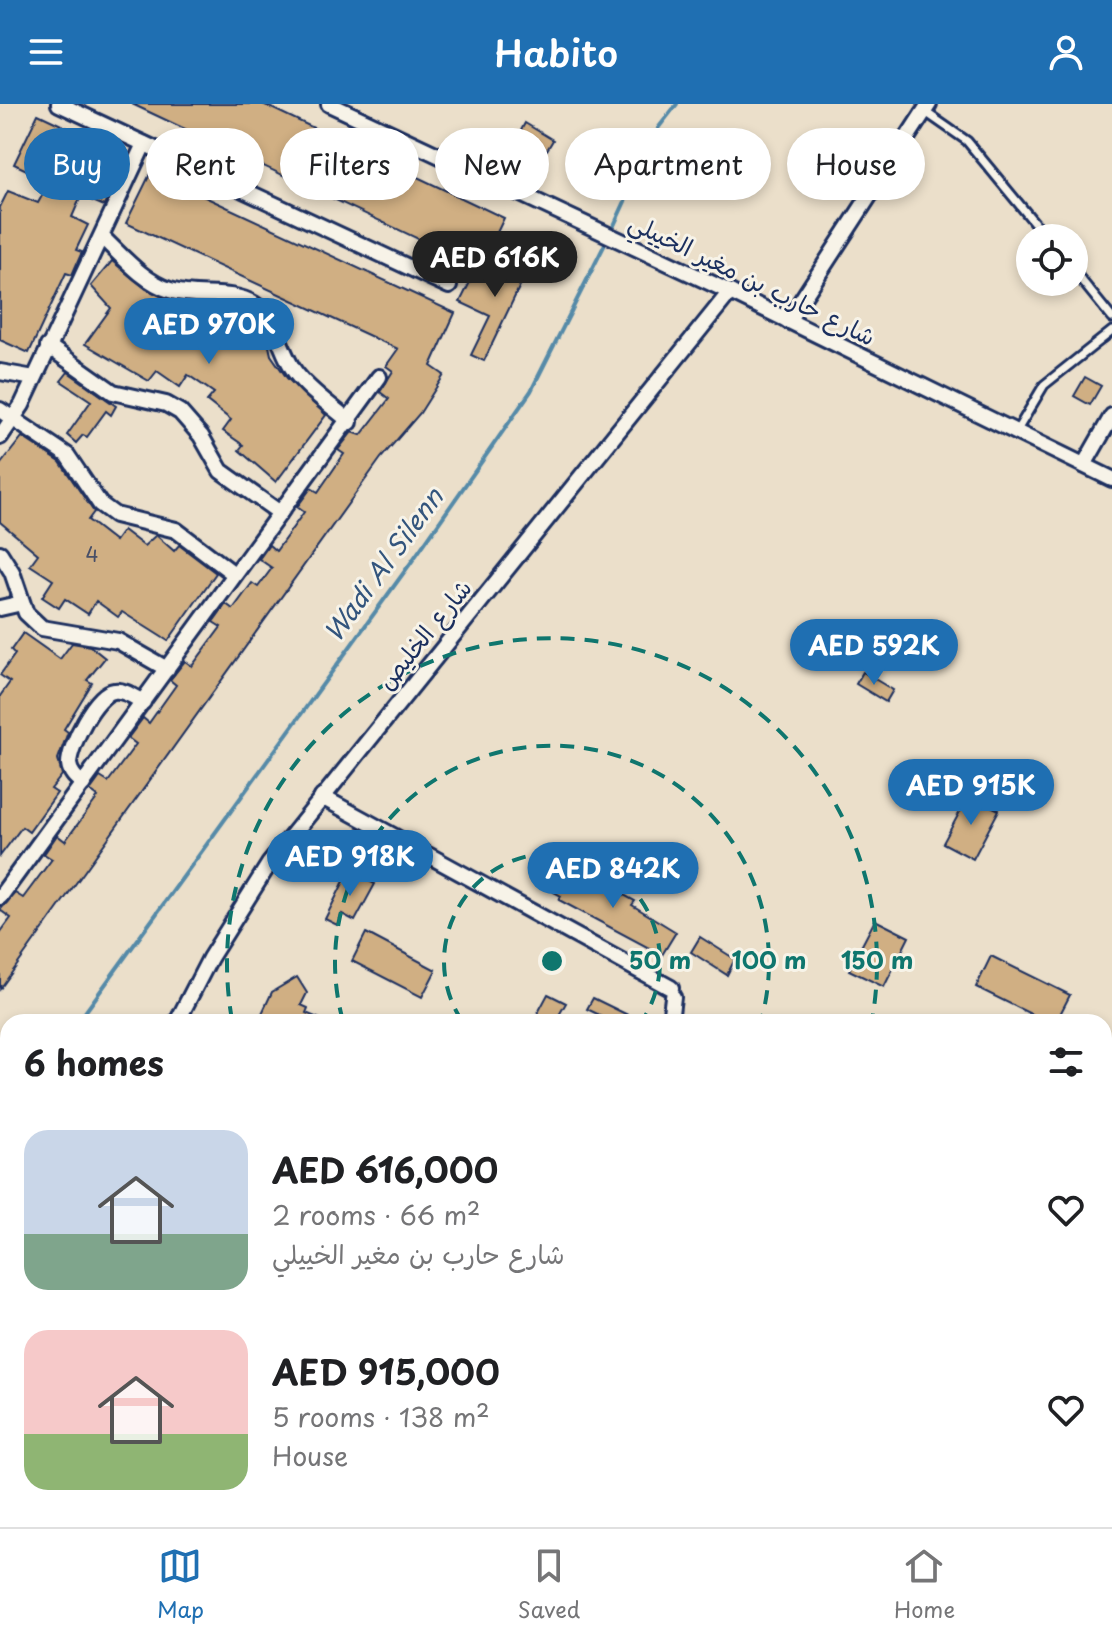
<!DOCTYPE html>
<html lang="en">
<head>
<meta charset="utf-8">
<style>
	body { margin:0; font-family:"Playpen Sans","Playpen Sans Arabic",sans-serif; background:#f6f6f6; color:#202124; height:100vh; display:flex; flex-direction:column; font-size:30px; white-space:nowrap }
	* { box-sizing:border-box; margin:0 }
	p { font-size:26px; color:#757577 }
	.icon { flex:none; width:44px; height:44px; fill:none; stroke:currentColor; stroke-width:2; stroke-linecap:round; stroke-linejoin:round }
	.map { position:relative; flex:1; overflow:hidden }
	.side { position:absolute; left:0px; top:910px; width:1112px; height:514px; display:flex; flex-direction:column; background:#fff; border-radius:24px 24px 0 0; box-shadow:0 4px 12px #0003 }
	.side>* { flex:none }
	.banner { position:absolute; left:24px; top:24px; width:1064px; height:72px; display:flex; gap:16px }
	.fabs { position:absolute; left:1016px; top:120px; display:grid; gap:16px }
	.fabs a { display:grid; place-items:center; width:72px; height:72px; border-radius:50%; background:#fff; box-shadow:0 4px 12px #0003; font-size:40px }
	.price { position:absolute; translate:-50% -68px; padding:0 18px; border-radius:28px; background:#1f6fb2; color:#fff; font-size:26px; line-height:52px; filter:drop-shadow(0 2px 4px #0008) }
	.price::after { content:''; position:absolute; left:50%; top:48px; width:24px; height:18px; margin-left:-12px; background:inherit; clip-path:polygon(0 0,100% 0,50% 100%) }
	.price.on { background:#222; color:#fff }
	ul { padding:0; list-style:none }
	li { display:flex; align-items:center; gap:24px; height:200px; padding:0 24px }
	li span { display:grid; place-items:center; flex:none; width:224px; height:160px; border-radius:24px; color:#555 }
	li>.icon { margin-inline-start:auto }
	span .icon { width:96px; height:96px; fill:#fffc; stroke-width:1 }
	li b { font-size:34px }
	h2 { display:flex; justify-content:space-between; align-items:center; height:96px; padding:0 24px; font-size:34px }
	.pill { padding:0 28px; border-radius:36px; background:#fff; box-shadow:0 4px 12px #0003; font-size:28px; line-height:72px }
	.pill.on { background:#1f6fb2; color:#fff }
	header { display:flex; justify-content:space-between; align-items:center; height:104px; padding:0 24px; background:#1f6fb2; color:#fff; font-size:36px; font-weight:600 }
	.dock { display:flex; justify-content:space-around; align-items:center; height:112px; border-top:2px solid #e0e0e0; background:#fff; font-size:22px; color:#757577 }
	.dock a { display:grid; justify-items:center; gap:4px }
	.dock .on { color:#1f6fb2 }
	.map>svg:first-child { display:block }
	.lines { fill:none; stroke-linecap:round; stroke-linejoin:round }
	.stream { stroke:#558aa8; stroke-width:4 }
	.building { fill:#d0af83; stroke:#1b2f5e; stroke-width:2 }
	.lane-casing { stroke:#1b2f5e; stroke-width:13 }
	.street-casing { stroke:#1b2f5e; stroke-width:20 }
	.lane { stroke:#f7f3e8; stroke-width:7 }
	.street { stroke:#f7f3e8; stroke-width:14 }
	.ring { fill:none; stroke:#0f766e; stroke-width:4; stroke-dasharray:14 10 }
	.labels { text-anchor:middle; stroke-width:6; stroke-linejoin:round; paint-order:stroke }
	.number-label { font-size:20px; fill:#484f67 }
	.street-label { font-size:24px; fill:#1b2f5e; stroke:#f7f3e8 }
	.water-label { font-size:26px; font-style:italic; fill:#33557d; stroke:#f7f3e8 }
	.centre { fill:#0f766e; stroke:#f7f3e8; stroke-width:4 }
	.ring-label { font-size:24px; text-anchor:middle; font-weight:bold; fill:#0f766e; stroke:#f7f3e8; stroke-width:6; stroke-linejoin:round; paint-order:stroke }
</style>
</head>
<body>
<header><svg class="icon" aria-label="menu" viewBox="0 0 24 24"><path d="M4 6h16M4 12h16M4 18h16"/></svg>Habito<svg class="icon" aria-label="person" viewBox="0 0 24 24"><circle cx="12" cy="8" r="4"/><path d="M4 21q1-7 8-7t8 7"/></svg></header>
<div class="map">
<svg width="1112" height="1423" viewBox="0 0 1112 1423">
	<rect width="100%" height="100%" fill="#ebdfca"/>
	<filter id="ink" filterUnits="userSpaceOnUse"><feTurbulence type="fractalNoise" baseFrequency=".0125" numOctaves="2"/><feDisplacementMap in="SourceGraphic" scale="16" xChannelSelector="R" yChannelSelector="G"/><feConvolveMatrix kernelMatrix="1 2 1 2 8 2 1 2 1" color-interpolation-filters="sRGB"/></filter>
	<g filter="url(#ink)">
		<g class="lines">
			<g class="stream">
				<path d="M611 128 659 23 677 0"/>
				<path d="M78 918 410 460 531 287 607 136"/>
				<path d="M0 1024 8 1014"/>
			</g>
		</g>
		<g class="building">
			<path d="M132 0H263L504 114 480 164Z"/>
			<path d="M38 10 127 52 104 102 81 92 72 113 88 121 76 146 82 148 72 171 66 169 29 249 0 236V103L8 87 38 99 50 77 14 60Z"/>
			<path d="M525 19 553 36 547 46 519 30Z"/>
			<path d="M151 68 455 209 431 262 444 271 420 309 381 354 0 885V829L11 814 0 806 15 789 23 794 52 755 44 750 57 731 65 737 98 693 90 687 92 684 100 673 108 678 136 640 128 634 143 614 149 619 176 581 170 576 185 557 192 562 221 523 213 518 226 500 233 505 252 479 258 483 272 464 259 455 269 441 276 447 304 408 297 403 311 384 318 388 344 350 338 346 352 328 361 331 389 295 380 288 393 267 386 262 398 245 126 119Z"/>
			<path d="M524 142 536 148 484 257 471 251 490 212 460 198 477 164 506 178Z"/>
			<path d="M112 157 146 185 180 201 191 200 206 210 216 201 236 217 244 206 259 218 255 222 267 233 271 251 287 274 326 311 276 378 239 346 243 341 223 327 231 316 207 297 214 289 188 271 180 283 157 267 149 277 85 240 111 204 91 182Z"/>
			<path d="M68 268 116 302 111 311 106 307 87 333 83 331 76 339 67 331 91 297 61 277Z"/>
			<path d="M1085 273 1101 282 1090 301 1074 292Z"/>
			<path d="M22 333 60 358 94 408 88 416 115 437 123 426 144 442 156 431 174 447 179 441 216 469 168 537 122 508 118 513 96 497 88 510 65 495 59 504 42 493 53 476 30 461 38 450 0 418V361Z"/>
			<path d="M23 529 60 555 72 539 90 542 105 554 87 576 92 579 64 625 68 628 58 655 62 671 51 685 57 689 29 728 22 723 0 752V592L10 578 0 571 15 550 11 546Z"/>
			<path d="M863 568 893 586 886 598 856 580Z"/>
			<path d="M969 691 999 706 973 755 943 739Z"/>
			<path d="M569 761 635 797 632 801 676 828 662 851 559 796 561 792 554 788Z"/>
			<path d="M349 767 375 780 355 817 342 810 337 821 325 815Z"/>
			<path d="M875 816 909 833 884 883 849 866Z"/>
			<path d="M366 829 436 866 422 893 352 857Z"/>
			<path d="M700 833 735 855 727 871 691 848Z"/>
			<path d="M991 852 1070 891 1056 918H1047L976 883Z"/>
			<path d="M297 873 307 889 301 901 308 904 306 909 327 918H258L272 888Z"/>
			<path d="M548 890 566 899 555 918H533Z"/>
			<path d="M593 894 642 918H614L587 905Z"/>
		</g>
		<g class="lines">
			<g class="lane-casing">
				<g id="lane">
					<path d="M924 7 967 37 1047 134"/>
					<path d="M1074 167 1112 214"/>
					<path d="M1016 328 1044 281 1112 227"/>
					<path d="M181 910 195 918"/>
				</g>
			</g>
			<g class="street-casing">
				<g id="street">
					<path d="M59 0 449 182"/>
					<path d="M329 0 730 188 1112 375"/>
					<path d="M102 133C122 152 144 178 170 186 197 195 230 185 254 200 277 214 280 248 295 268 309 287 332 302 350 318"/>
					<path d="M788 217 929 0"/>
					<path d="M48 242 113 288 166 300 180 308 201 332 221 367 280 409"/>
					<path d="M0 268 34 274"/>
					<path d="M0 306 67 351 100 400 115 411 176 426 234 470"/>
					<path d="M0 333 22 301 144 40"/>
					<path d="M1084 361 1112 312"/>
					<path d="M0 449 12 468 26 509 42 524 118 537 167 565"/>
					<path d="M0 504 22 499"/>
					<path d="M83 680C76 674 70 669 69 660 69 642 96 589 114 587 124 585 135 594 143 598"/>
					<path d="M322 693 671 884"/>
					<path d="M0 793 379 273"/>
					<path d="M177 918 210 854 269 760 730 188"/>
					<path d="M670 918 673 893"/>
					<path d="M0 1253 8 1239"/>
					<path d="M0 1278 8 1285"/>
					<path d="M181 1416 193 1423"/>
					<path d="M22 1423 24 1416"/>
					<path d="M555 1423 556 1416"/>
					<path d="M677 1423 679 1416"/>
				</g>
			</g>
			<use href="#lane" class="lane"/>
			<use href="#street" class="street"/>
		</g>
	</g>
	<g class="ring">
		<path d="M462 917A108 108 0 1 1 642 917"/>
		<path d="M343 917A217 217 0 1 1 761 917"/>
		<path d="M232 916A325 325 0 1 1 872 916"/>
	</g>
	<g class="labels">
		<g class="number-label">
			<text x="92" y="458">4</text>
		</g>
		<g class="street-label">
			<text transform="translate(752 176) rotate(26)" y="8">شارع حارب بن مغير الخييلي</text>
			<text transform="translate(425 531) rotate(-51)" y="8">شارع الخليص</text>
		</g>
		<g class="water-label">
			<text transform="translate(384 461) rotate(-54)" y="9">Wadi Al Silenn</text>
		</g>
	</g>
	<circle cx="552" cy="857" r="12" class="centre"/>
	<g class="ring-label">
		<text x="660" y="865">50 m</text>
		<text x="769" y="865">100 m</text>
		<text x="877" y="865">150 m</text>
	</g>
</svg>
<div class="fabs">
<a><svg class="icon" aria-label="locate" viewBox="0 0 24 24"><circle cx="12" cy="12" r="6"/><path d="M12 2v4M12 18v4M2 12h4M18 12h4"/></svg></a>
</div>
<b class="price on" style="left:495px;top:195px">AED 616K</b>
<b class="price" style="left:209px;top:262px">AED 970K</b>
<b class="price" style="left:874px;top:583px">AED 592K</b>
<b class="price" style="left:971px;top:723px">AED 915K</b>
<b class="price" style="left:350px;top:794px">AED 918K</b>
<b class="price" style="left:613px;top:806px">AED 842K</b>
<div class="banner">
<a class="pill on">Buy</a>
<a class="pill">Rent</a>
<a class="pill">Filters</a>
<a class="pill">New</a>
<a class="pill">Apartment</a>
<a class="pill">House</a>
</div>
<section class="side">
<h2>6 homes<svg class="icon" aria-label="filters" viewBox="0 0 24 24"><path d="M4 7h16M4 17h16"/><circle cx="9" cy="7" r="2"/><circle cx="15" cy="17" r="2"/></svg></h2>
<ul>
<li><span style="background:linear-gradient(#c9d6e8 65%,#7fa58c 0)"><svg class="icon" aria-label="home" viewBox="0 0 24 24"><path d="M3 11l9-7 9 7M6 9v11h12V9"/></svg></span><div><b>AED 616,000</b><p>2 rooms · 66 m²</p><p>شارع حارب بن مغير الخييلي</p></div><svg class="icon" aria-label="heart" viewBox="0 0 24 24"><path d="M12 20l-8-8c-3-5 5-10 8-4 3-6 11-1 8 4z"/></svg></li>
<li><span style="background:linear-gradient(#f6c9c9 65%,#8fb573 0)"><svg class="icon" aria-label="home" viewBox="0 0 24 24"><path d="M3 11l9-7 9 7M6 9v11h12V9"/></svg></span><div><b>AED 915,000</b><p>5 rooms · 138 m²</p><p>House</p></div><svg class="icon" aria-label="heart" viewBox="0 0 24 24"><path d="M12 20l-8-8c-3-5 5-10 8-4 3-6 11-1 8 4z"/></svg></li>
</ul>
</section>
</div>
<nav class="dock">
<a class="on"><svg class="icon" aria-label="map" viewBox="0 0 24 24"><path d="M3 6l6-2 6 2 6-2v14l-6 2-6-2-6 2zM9 4v14M15 6v14"/></svg>Map</a>
<a><svg class="icon" aria-label="saved" viewBox="0 0 24 24"><path d="M7 4h10v16l-5-4-5 4z"/></svg>Saved</a>
<a><svg class="icon" aria-label="home" viewBox="0 0 24 24"><path d="M3 11l9-7 9 7M6 9v11h12V9"/></svg>Home</a>
</nav>
</body>
</html>
